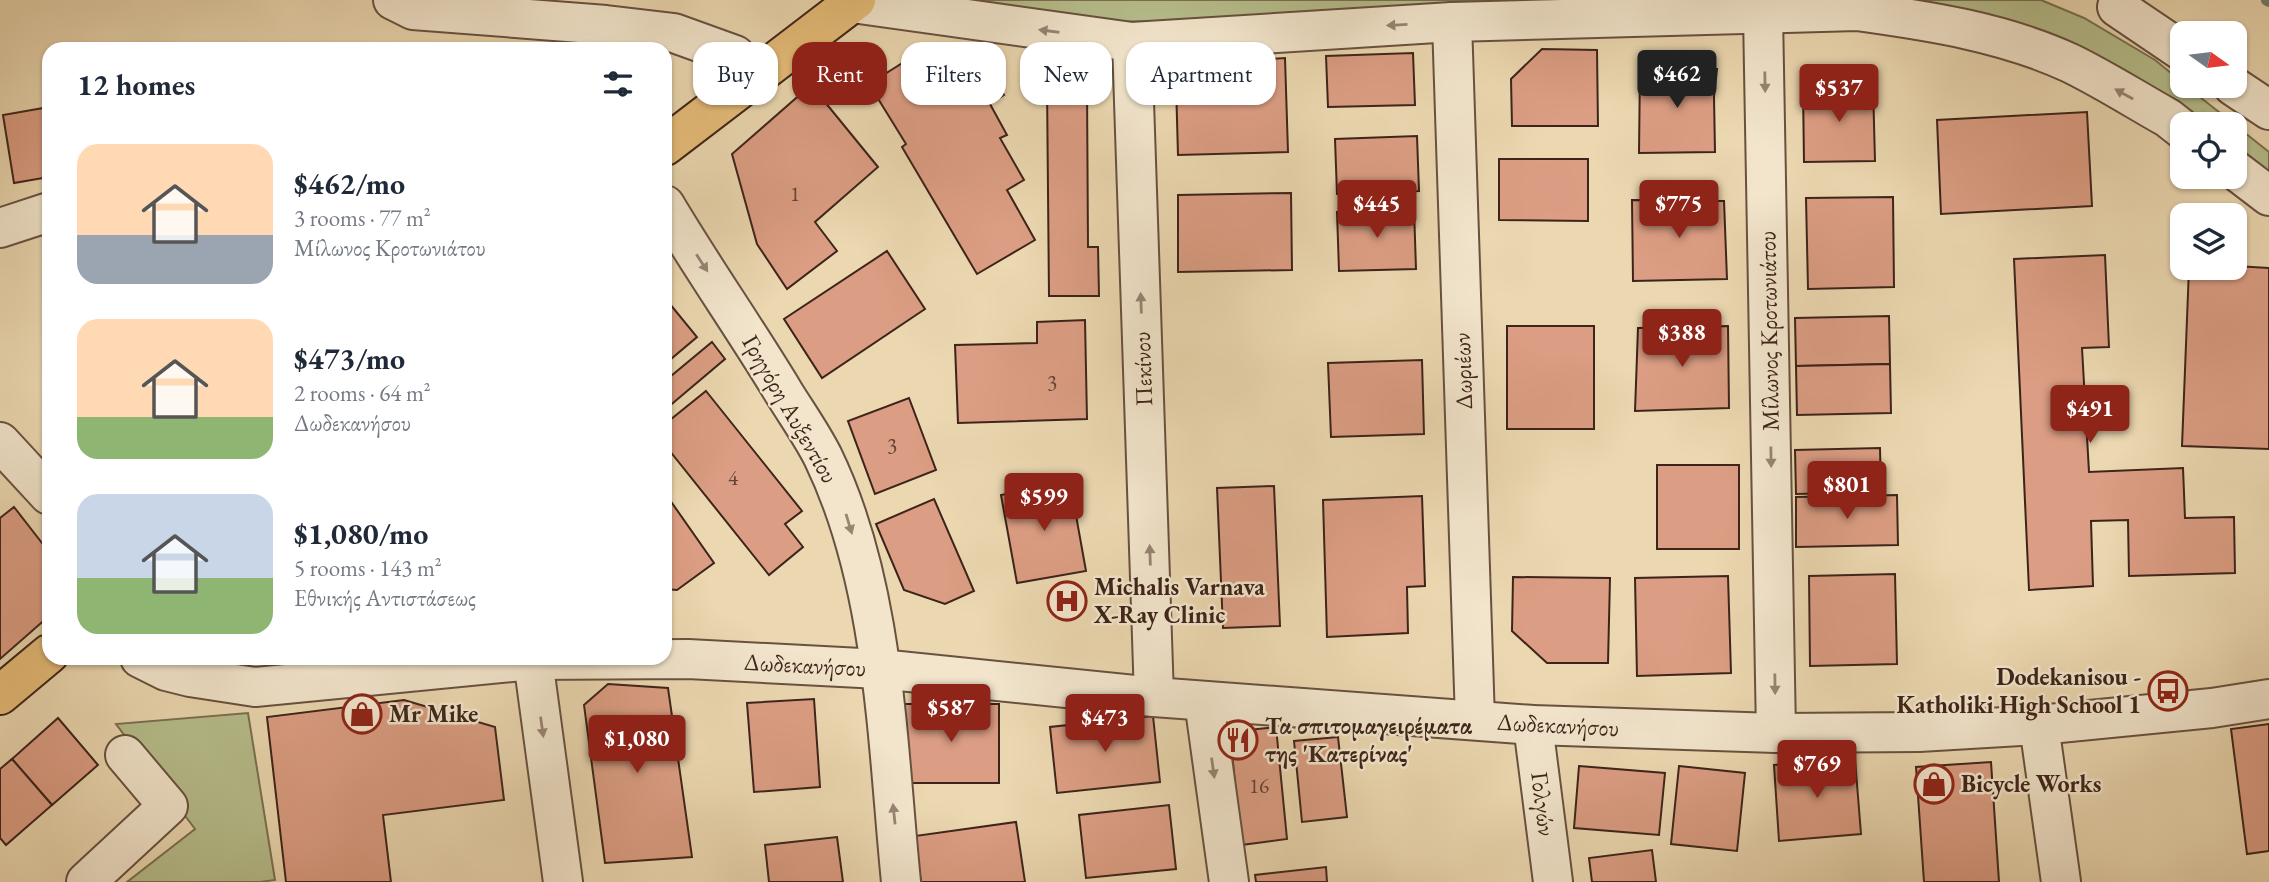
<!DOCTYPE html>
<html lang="en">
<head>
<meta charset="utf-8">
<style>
	body { margin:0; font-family:"EB Garamond",serif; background:#f2f2f3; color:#1f2937; height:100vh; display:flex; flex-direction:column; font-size:26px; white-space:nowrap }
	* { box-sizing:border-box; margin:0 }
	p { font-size:23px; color:#747a83 }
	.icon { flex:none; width:38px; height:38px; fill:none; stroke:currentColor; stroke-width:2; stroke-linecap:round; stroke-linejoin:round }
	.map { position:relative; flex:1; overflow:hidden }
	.panel { position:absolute; left:42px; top:42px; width:630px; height:623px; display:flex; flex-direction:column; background:#fff; border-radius:21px; box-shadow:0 2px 5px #0004 }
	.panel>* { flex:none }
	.banner { position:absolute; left:693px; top:42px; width:665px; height:63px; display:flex; gap:14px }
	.needle { width:46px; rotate:104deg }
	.tools { position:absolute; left:2170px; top:21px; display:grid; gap:14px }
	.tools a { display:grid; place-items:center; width:77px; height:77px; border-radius:14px; background:#fff; box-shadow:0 2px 5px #0004; font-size:35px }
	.price { position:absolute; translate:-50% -60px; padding:0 16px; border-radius:7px; background:#8f2418; color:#fff; font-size:23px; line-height:46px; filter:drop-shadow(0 2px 4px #0008) }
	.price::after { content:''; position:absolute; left:50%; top:42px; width:21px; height:16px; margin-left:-10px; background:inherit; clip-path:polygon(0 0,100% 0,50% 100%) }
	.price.selected { background:#222; color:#fff }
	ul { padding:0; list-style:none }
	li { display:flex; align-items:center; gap:21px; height:175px; padding:0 35px }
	li span { display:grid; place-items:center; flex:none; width:196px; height:140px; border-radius:21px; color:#555 }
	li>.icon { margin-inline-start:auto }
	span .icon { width:84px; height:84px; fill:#fffc; stroke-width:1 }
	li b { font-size:30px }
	h2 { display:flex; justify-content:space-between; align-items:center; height:84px; padding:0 35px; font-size:30px }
	.pill { padding:0 24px; border-radius:21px; background:#fff; box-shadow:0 2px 5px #0004; font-size:24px; line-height:63px }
	.pill.selected { background:#8f2418; color:#fff }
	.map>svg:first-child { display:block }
	.green { fill:#b6be8c; stroke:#7a7153; stroke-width:2 }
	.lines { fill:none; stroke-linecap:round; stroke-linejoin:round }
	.stream { stroke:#747e6e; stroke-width:12 }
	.building { fill:#db9d83; stroke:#3d241a; stroke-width:2 }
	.minor-casing { stroke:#685140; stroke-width:42 }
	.major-casing { stroke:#3d241a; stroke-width:42 }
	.minor { stroke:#f2e5cc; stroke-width:38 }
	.major { stroke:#e6bc78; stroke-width:38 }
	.oneway { fill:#988473 }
	.labels { text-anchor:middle; stroke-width:5; stroke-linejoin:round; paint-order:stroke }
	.number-label { font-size:21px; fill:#644234 }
	.street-label { font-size:24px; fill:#3d241a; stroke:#f2e5cc }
	.poi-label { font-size:24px; font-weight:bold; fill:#3d241a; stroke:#f2e5cc; text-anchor:start }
</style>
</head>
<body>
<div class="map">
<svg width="2269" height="882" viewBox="0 0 2269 882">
	<rect width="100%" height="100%" fill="#ebd7b0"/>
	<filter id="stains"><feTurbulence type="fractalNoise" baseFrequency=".00286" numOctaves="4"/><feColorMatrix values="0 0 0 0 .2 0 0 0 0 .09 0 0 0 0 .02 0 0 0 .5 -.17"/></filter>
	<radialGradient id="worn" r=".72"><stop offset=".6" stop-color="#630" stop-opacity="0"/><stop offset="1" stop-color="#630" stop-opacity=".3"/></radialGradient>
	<g class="green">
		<path d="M968 0H1551L1471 14 1064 23Z"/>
		<path d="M1892 0H2041L2084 18 2155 60 2182 82V86H2186L2234 124H2190Z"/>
		<path d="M2235 125 2269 152V182L2235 160Z"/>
		<path d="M248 713 275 880 260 882H127L195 829 116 724Z"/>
	</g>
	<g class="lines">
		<path class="stream" d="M2267 0 2269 1"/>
	</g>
	<g class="building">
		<path d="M1542 49 1597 50 1598 126H1512L1511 79Z"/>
		<path d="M1413 53 1415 105 1328 107 1326 56Z"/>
		<path d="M1285 58 1288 152 1178 155 1176 84 1234 82V61Z"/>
		<path d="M966 59 987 66 1004 95 990 104 1007 135 1000 138 1024 180 1007 190 1035 240 977 274 902 147 906 144 869 84 904 62Z"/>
		<path d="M1640 68 1717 69 1714 97 1715 152 1639 153Z"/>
		<path d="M811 85 878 167 815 222 837 251 787 289 757 244 732 154Z"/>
		<path d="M1047 86H1087L1088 247H1098L1099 296H1049Z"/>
		<path d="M1873 86 1875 161 1804 162 1803 88Z"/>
		<path d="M49 107V177L14 183 3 115Z"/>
		<path d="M2087 112 2092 206 1941 214 1937 120Z"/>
		<path d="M1417 136 1419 191 1337 194 1335 139Z"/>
		<path d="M1499 159H1588V221L1499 220Z"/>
		<path d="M1291 193 1292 270 1178 272V195Z"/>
		<path d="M1893 197 1894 287 1808 289 1806 198Z"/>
		<path d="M1632 200 1724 201 1727 279 1633 281Z"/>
		<path d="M1414 209 1416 269 1339 271 1337 212Z"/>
		<path d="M887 251 925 309 822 378 784 319Z"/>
		<path d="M2105 255 2109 347 2082 348 2089 472 2183 468 2185 518 2234 517 2235 573 2129 576 2128 520 2091 521 2093 586 2029 590 2014 259Z"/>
		<path d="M2235 266 2269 268V449L2182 446 2189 268Z"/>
		<path d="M665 298 697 337 665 364Z"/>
		<path d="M1889 316 1890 364 1796 366 1795 318Z"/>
		<path d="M1085 320 1087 419 958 423 955 345 1037 343V322Z"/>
		<rect x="1507" y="326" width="87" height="103"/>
		<path d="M1728 326 1729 408 1635 411 1638 328Z"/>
		<path d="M712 342 725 359 667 408 665 405V381Z"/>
		<path d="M1422 360 1424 434 1331 437 1328 363Z"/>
		<path d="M1890 364 1891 413 1797 415 1796 366Z"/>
		<path d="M706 391 802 511 785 524 803 547 769 575 665 445V424Z"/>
		<path d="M909 398 936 470 875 494 848 421Z"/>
		<path d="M1880 448 1881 492 1796 494 1795 450Z"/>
		<rect x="1657" y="465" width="82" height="84"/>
		<path d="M1070 482 1086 571 1017 583 1001 495Z"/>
		<path d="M1274 486 1280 626 1223 628 1217 488Z"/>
		<path d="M665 493 714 563 677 590 665 589Z"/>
		<path d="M1897 495 1898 545 1796 547V497Z"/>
		<path d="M1422 496 1425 586 1407 587 1408 633 1327 637 1323 500Z"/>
		<path d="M934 499 974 591 945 604 904 590 876 524Z"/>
		<path d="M14 507 49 552V587L47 588 49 590V616L0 659V518Z"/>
		<path d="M1895 574 1897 664 1810 666 1809 576Z"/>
		<path d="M1728 576 1731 673 1637 676 1635 578Z"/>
		<path d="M1513 577 1610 578 1608 663H1547L1512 631Z"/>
		<path d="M608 684 668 688 692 857 605 863 584 705Z"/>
		<path d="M814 699 820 787 754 792 747 703Z"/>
		<path d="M404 700 495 727 504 800 383 815 391 882H286L267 717Z"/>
		<rect x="904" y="704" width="95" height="79"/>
		<path d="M1153 716 1160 782 1057 793 1050 727Z"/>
		<path d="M58 718 98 765 52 805 12 759Z"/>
		<path d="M2269 724V851L2247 854 2231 729Z"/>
		<path d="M1276 727 1287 839 1241 845 1230 732Z"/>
		<path d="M1338 737 1347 817 1302 822 1294 741Z"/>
		<path d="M12 759 52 805 6 845 0 838V769Z"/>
		<path d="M1855 759 1861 834 1779 841 1774 765Z"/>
		<path d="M1991 762 1999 882H1924L1916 767Z"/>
		<path d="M1579 766 1665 773 1659 835 1574 828Z"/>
		<path d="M1679 766 1745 773 1737 851 1671 844Z"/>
		<path d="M1169 805 1176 869 1086 878 1079 815Z"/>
		<path d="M1016 822 1025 882H921L915 836Z"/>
		<path d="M837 837 843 882H769L765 845Z"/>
		<path d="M1652 850 1656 882H1592L1589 858Z"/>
		<path d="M1326 867 1327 882H1256L1255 875Z"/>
	</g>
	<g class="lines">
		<g class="minor-casing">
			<g id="minor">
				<path d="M393 0 413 10 606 25 674 33 735 55 756 76"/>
				<path d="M852 3 1132 42 1452 22 1857 11C1929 21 2003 32 2070 63 2103 79 2136 100 2168 118L2182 129"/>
				<path d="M2117 7 2182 51"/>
				<path d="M1763 14 1776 733"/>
				<path d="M1452 22 1475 720"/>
				<path d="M1132 42 1154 697"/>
				<path d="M2233 86 2269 110"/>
				<path d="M2235 170 2269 196"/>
				<path d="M665 205C703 269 746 330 784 393 797 414 812 435 823 457 885 585 887 742 901 882"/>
				<path d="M0 228 49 212"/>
				<path d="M0 442 49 495"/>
				<path d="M140 658 166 671 190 677 255 687 533 660 688 659 880 669 1154 697 1533 725 1776 733 1919 732 2039 725 2212 708 2269 699"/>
				<path d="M533 660 563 882"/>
				<path d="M1204 701 1229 882"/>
				<path d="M1533 725 1553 882"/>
				<path d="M2039 725 2061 882"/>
				<path d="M86 882 168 806 125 755"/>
			</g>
		</g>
		<g class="major-casing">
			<g id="major">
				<path d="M665 146 856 0"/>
				<path d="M0 695 49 654"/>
			</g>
		</g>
		<use href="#minor" class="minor"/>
		<use href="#major" class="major"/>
	</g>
	<defs><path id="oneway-solid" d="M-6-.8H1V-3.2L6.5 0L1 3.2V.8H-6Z" transform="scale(1.75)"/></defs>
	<g class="oneway">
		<use href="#oneway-solid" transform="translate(1397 25) rotate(177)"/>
		<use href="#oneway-solid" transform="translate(1049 31) rotate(-172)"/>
		<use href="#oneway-solid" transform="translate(1765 82) rotate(89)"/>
		<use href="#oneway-solid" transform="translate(2124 94) rotate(-151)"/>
		<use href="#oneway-solid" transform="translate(702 263) rotate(57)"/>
		<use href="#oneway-solid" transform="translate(1141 303) rotate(-92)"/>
		<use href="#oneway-solid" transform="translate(1771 457) rotate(89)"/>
		<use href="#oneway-solid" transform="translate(849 524) rotate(73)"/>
		<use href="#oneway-solid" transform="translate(1150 555) rotate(-92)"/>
		<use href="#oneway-solid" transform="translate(1775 684) rotate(89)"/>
		<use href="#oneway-solid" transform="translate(542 727) rotate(82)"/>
		<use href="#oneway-solid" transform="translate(1213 768) rotate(82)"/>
		<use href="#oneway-solid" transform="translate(894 814) rotate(-96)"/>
	</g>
	<defs>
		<g id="hospital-ring" transform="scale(2.0125)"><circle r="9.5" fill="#f2e5cc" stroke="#8f2418" stroke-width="1.5"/><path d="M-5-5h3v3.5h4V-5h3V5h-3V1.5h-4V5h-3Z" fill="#8f2418"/></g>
		<g id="bus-ring" transform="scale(2.0125)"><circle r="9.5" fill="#f2e5cc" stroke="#8f2418" stroke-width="1.5"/><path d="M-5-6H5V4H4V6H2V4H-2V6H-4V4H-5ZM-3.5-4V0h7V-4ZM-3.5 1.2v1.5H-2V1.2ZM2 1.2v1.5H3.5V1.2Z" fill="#8f2418"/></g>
		<g id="shop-ring" transform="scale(2.0125)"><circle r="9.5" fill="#f2e5cc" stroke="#8f2418" stroke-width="1.5"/><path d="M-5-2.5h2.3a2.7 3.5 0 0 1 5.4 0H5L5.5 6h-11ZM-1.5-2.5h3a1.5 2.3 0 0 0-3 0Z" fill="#8f2418"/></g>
		<g id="restaurant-ring" transform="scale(2.0125)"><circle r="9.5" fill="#f2e5cc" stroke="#8f2418" stroke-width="1.5"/><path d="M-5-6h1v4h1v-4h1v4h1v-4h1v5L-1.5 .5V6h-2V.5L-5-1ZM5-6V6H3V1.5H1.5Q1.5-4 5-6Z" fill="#8f2418"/></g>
	</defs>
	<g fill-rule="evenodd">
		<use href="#hospital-ring" x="1067" y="601"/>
		<use href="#bus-ring" x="2168" y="691"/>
		<use href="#shop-ring" x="362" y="714"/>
		<use href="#restaurant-ring" x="1238" y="740"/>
		<use href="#shop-ring" x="1934" y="784"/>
	</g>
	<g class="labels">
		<g class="number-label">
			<text x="795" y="201">1</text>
			<text x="1052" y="390">3</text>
			<text x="892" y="453">3</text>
			<text x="733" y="485">4</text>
			<text x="1259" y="793">16</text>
		</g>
		<g class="street-label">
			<text transform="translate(1769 331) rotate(-91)" y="8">Μίλωνος Κροτωνιάτου</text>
			<text transform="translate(1143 369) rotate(-92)" y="8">Πεκίνου</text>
			<text transform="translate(1463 371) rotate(-92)" y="8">Δωριέων</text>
			<text transform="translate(790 409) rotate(60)" y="8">Γρηγόρη Αυξεντίου</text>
			<text transform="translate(805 665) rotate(3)" y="8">Δωδεκανήσου</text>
			<text transform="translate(1558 725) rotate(3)" y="8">Δωδεκανήσου</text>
			<text transform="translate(1543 804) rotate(83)" y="8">Γολγών</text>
		</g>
		<g class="poi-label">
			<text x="1094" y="595">Michalis Varnava<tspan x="1094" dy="28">X-Ray Clinic</tspan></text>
			<text x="2141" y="685" text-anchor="end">Dodekanisou -<tspan x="2141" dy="28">Katholiki High School 1</tspan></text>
			<text x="389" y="722">Mr Mike</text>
			<text x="1265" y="734">Τα σπιτομαγειρέματα<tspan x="1265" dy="28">της 'Κατερίνας'</tspan></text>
			<text x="1961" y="792">Bicycle Works</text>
		</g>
	</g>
	<rect width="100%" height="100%" filter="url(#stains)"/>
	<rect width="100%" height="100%" fill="url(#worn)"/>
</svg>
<div class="tools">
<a><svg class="needle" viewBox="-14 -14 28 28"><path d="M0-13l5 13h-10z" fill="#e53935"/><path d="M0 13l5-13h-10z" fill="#747a83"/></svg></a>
<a><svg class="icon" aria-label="locate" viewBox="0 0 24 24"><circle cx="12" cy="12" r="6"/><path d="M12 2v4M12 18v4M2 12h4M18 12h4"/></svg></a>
<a><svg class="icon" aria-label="layers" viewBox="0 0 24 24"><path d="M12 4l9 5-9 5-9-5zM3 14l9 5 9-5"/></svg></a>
</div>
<b class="price selected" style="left:1677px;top:110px">$462</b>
<b class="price" style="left:1839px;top:124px">$537</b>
<b class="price" style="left:1377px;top:240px">$445</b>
<b class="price" style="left:1679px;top:240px">$775</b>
<b class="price" style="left:1682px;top:369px">$388</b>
<b class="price" style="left:2090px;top:445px">$491</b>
<b class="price" style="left:1847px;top:521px">$801</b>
<b class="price" style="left:1044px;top:533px">$599</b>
<b class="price" style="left:951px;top:744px">$587</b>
<b class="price" style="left:1105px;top:754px">$473</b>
<b class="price" style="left:637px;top:775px">$1,080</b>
<b class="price" style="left:1817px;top:800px">$769</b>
<div class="banner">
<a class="pill">Buy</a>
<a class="pill selected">Rent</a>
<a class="pill">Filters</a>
<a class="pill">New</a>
<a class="pill">Apartment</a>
</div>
<section class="panel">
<h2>12 homes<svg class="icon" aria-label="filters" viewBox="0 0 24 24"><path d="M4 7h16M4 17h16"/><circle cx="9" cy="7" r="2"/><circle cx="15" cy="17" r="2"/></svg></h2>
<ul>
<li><span style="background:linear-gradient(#ffd9b3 65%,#9aa5b1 0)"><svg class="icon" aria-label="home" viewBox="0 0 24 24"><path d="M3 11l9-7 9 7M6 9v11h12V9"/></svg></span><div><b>$462/mo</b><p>3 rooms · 77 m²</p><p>Μίλωνος Κροτωνιάτου</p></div></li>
<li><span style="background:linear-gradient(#ffd9b3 70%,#8fb573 0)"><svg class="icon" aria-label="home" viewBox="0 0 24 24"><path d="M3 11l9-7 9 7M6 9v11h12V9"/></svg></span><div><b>$473/mo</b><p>2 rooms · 64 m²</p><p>Δωδεκανήσου</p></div></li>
<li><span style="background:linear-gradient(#c9d6e8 60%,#8fb573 0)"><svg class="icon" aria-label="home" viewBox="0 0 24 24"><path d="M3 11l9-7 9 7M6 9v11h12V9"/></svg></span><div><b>$1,080/mo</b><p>5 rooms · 143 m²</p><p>Εθνικής Αντιστάσεως</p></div></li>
</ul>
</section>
</div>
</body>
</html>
